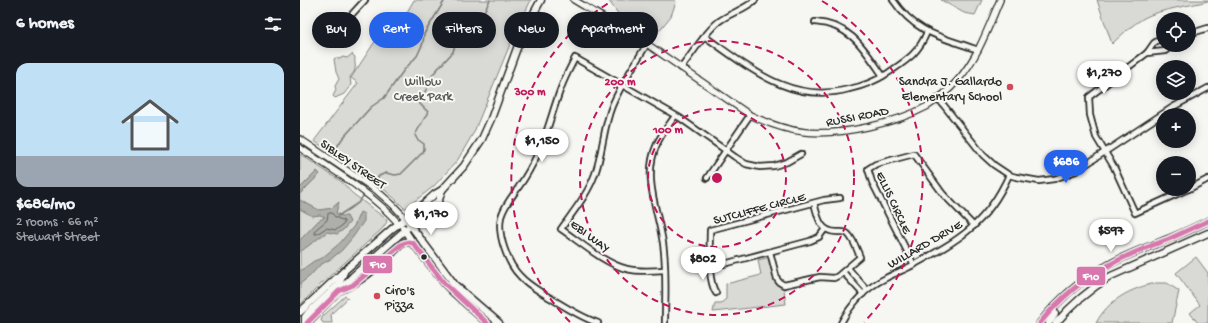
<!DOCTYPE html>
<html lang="en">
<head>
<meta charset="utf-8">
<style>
	body { margin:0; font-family:"Gochi Hand",sans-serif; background:#242831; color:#f1f3f6; height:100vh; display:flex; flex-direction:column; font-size:15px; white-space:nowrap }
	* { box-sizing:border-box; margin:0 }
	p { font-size:13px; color:#9ea1a6 }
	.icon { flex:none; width:22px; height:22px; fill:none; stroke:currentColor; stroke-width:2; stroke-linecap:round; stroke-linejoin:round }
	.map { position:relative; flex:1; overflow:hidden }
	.details { display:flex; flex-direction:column; background:#171b24; width:300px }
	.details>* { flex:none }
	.guide { position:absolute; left:12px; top:12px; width:380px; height:36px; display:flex; gap:8px }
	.fabs { position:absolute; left:856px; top:12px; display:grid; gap:8px }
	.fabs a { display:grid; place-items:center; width:40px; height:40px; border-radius:50%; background:#171b24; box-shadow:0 2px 10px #0003; font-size:20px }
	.price { position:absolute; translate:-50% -34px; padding:0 9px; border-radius:14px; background:#fff; color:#222; font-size:13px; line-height:26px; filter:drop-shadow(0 1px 2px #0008) }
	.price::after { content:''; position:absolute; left:50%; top:24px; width:12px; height:9px; margin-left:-6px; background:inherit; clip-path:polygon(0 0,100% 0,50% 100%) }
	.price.selected { background:#2563eb; color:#fff }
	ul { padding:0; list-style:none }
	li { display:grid; align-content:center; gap:8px; height:212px; padding:0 16px }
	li+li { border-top:1px solid #363941 }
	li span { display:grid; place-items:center; height:124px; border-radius:12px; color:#555 }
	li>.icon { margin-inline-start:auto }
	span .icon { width:72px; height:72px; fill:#fffc; stroke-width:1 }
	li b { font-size:17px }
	h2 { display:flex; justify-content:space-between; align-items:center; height:48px; padding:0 16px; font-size:17px }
	.chip { padding:0 14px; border-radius:18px; background:#171b24; box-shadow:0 2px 10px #0003; font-size:14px; line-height:36px }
	.chip.selected { background:#2563eb; color:#fff }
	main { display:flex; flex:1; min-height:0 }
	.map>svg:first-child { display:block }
	.green { fill:#d9d9d5; stroke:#828280 }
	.water { fill:#aeaeab; stroke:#7a7a78 }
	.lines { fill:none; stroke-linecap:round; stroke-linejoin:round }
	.shore { stroke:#5f5f5e; stroke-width:1 }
	.stream { stroke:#7a7a78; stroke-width:1.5 }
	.minor-casing { stroke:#2b2b2b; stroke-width:8 }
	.tertiary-casing { stroke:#2b2b2b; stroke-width:8 }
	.secondary-casing { stroke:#2b2b2b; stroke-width:9 }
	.minor { stroke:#f6f6f2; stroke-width:4.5 }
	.tertiary { stroke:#f6f6f2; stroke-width:5.5 }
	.secondary { stroke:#f6f6f2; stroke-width:6 }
	.bus-1-casing { stroke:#f6f6f2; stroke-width:8 }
	.bus-1 { stroke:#d877ad; stroke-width:5 }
	.ring { fill:none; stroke:#c2185b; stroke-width:2; stroke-dasharray:7 5 }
	.poi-dot { fill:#d1495b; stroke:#f6f6f2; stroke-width:1.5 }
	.bus-dot { fill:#2b2b2b; stroke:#f6f6f2; stroke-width:1.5 }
	.labels { text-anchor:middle; stroke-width:4; stroke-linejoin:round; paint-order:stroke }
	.park-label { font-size:13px; fill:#565656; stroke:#f6f6f2 }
	.poi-label { font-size:13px; fill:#2b2b2b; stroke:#f6f6f2; text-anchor:end }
	.street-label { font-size:13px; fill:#2b2b2b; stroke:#f6f6f2 }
	.centre { fill:#c2185b; stroke:#f6f6f2; stroke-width:2 }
	.ring-label { font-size:12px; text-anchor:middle; font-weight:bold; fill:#c2185b; stroke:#f6f6f2; stroke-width:4; stroke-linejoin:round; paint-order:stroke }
	.line-badge { stroke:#f6f6f2; stroke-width:1.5 }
	.badge-label { font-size:11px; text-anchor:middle; font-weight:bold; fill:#fff }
</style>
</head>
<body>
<main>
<section class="details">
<h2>6 homes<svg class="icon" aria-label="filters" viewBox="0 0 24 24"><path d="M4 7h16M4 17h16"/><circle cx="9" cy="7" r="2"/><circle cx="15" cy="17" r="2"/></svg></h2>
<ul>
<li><span style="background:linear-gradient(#bfe0f5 75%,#9aa5b1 0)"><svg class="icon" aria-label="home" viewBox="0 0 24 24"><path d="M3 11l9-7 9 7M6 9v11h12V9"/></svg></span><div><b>$686/mo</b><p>2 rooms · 66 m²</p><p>Stewart Street</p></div></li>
</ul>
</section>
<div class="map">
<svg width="908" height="323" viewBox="0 0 908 323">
	<rect width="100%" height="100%" fill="#f6f6f2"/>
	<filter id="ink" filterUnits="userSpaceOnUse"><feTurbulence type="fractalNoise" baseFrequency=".025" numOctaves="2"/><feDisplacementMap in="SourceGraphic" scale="8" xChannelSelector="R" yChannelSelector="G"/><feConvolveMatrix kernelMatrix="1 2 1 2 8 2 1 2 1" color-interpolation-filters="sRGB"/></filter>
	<g filter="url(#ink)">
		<g class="green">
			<path d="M114 0H231L211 42 174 132 157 161 134 186 106 208H104C79 181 45 161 14 141L58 83 51 78 91 17 100 24Z"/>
			<path d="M308 0H375L376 2 371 16 354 37 346 30 320 16Z"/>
			<path d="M641 0H682L675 15 664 13Z"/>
			<path d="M797 0H908V1C889 6 861 9 844 18 832 25 822 34 812 44Z"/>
			<path d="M52 54 55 57C54 61 56 65 55 69 55 72 52 74 50 77L51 85 44 94 35 98 33 96 36 90 35 86 39 79 36 72 34 59 35 58 39 59 43 57 47 58Z"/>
			<path d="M0 154 42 182 52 193 86 219 87 222 82 229 21 284 0 305Z"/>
			<path d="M470 257 477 281 484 289 486 304 413 312 415 303H421L426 299V284L461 275 458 260Z"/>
			<path d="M896 257 908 273V323H898L890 313 900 305 876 273Z"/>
			<path d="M856 283H867L879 291 872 323H796C808 300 831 288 856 283Z"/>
			<path d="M45 296 48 298 31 314 32 323H23L21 320 23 316Z"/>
		</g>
		<g class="water">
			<path d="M17 171 20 174 0 194V188Z"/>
			<path d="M0 200 19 210 32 208 39 202 36 213 42 216H47L50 222 43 230 37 234 27 232 0 252V240L18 221 25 217 20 215 12 216 0 209Z"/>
			<path d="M60 212 64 214V221L53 237 42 250 31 259 20 265 10 276 0 284V271L14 261 22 258 40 243 54 226Z"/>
		</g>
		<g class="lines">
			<path class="shore" d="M29 213H32L35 217 44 221V224L36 230 26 228 17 234H15L14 231 27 220 28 214Z"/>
			<g class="stream">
				<path d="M33 153 42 139 71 107 84 98 104 70 117 56 123 43 124 34 145 0"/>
				<path d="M67 192 79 176 86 173 95 175 101 174 123 152 124 149V144L117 139 115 135 128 112 119 103V99L125 92 133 74 153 52 156 41 166 24 185 10 190 0"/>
				<path d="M38 216 58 203 64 195"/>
			</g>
			<g class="minor-casing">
				<g id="minor">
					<path d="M593 0C616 34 642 37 678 50"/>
					<path d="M515 22C552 25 564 49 583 76"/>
					<path d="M43 24 65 0"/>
					<path d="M889 34 908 28"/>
					<path d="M404 36C449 67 490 105 549 89 564 86 576 81 588 73 607 60 618 54 627 32"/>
					<path d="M863 37 854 43 847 53 789 97 790 115 796 137 814 167 835 213 888 189"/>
					<path d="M347 44C335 64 321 84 312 106 303 128 303 152 295 174 288 194 273 212 261 229 280 242 305 264 327 269 339 272 352 271 365 270"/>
					<path d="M847 53 865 51 873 45"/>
					<path d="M381 68C393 53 403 35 418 22 430 13 444 10 455 0"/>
					<path d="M638 98 683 155 694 165 709 175 716 177 739 181 754 179 776 171 873 107 908 88"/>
					<path d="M407 178 450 115"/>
					<path d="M889 189 908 179"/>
					<path d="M470 252 477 279 479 282 484 285 520 277 534 278 538 276 560 257C557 250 554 240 548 234 545 231 541 232 537 232 519 232 518 216 514 203"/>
					<path d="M411 264H424L510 241 519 237 525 229"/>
					<path d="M614 265 572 182 568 169 576 164 614 154 643 194 674 226"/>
					<path d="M548 268 567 290"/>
					<path d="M543 272 563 294"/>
					<path d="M416 293C407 280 410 246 410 230L524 200 540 198"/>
					<path d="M298 323C280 317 264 306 247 296 238 290 228 285 220 276 208 264 197 235 201 217 204 206 211 198 218 188 226 177 233 164 239 151 248 131 253 109 261 88 265 77 270 68 275 58L380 118 435 157 446 164 460 167 474 166 487 162 501 154"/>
					<path d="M365 323C365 297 367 269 363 243 358 210 342 177 357 144 361 134 369 125 375 116"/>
					<path d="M541 323C551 304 567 287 586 278 595 273 604 270 613 265 659 240 687 224 709 175"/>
				</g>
			</g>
			<g class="tertiary-casing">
				<g id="tertiary">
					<path d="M274 0 347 44 450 115C467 123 485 130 505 132 541 136 596 123 628 106 639 99 649 90 658 80 678 57 688 28 700 0"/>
					<path d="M0 139 76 190 93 205 106 219"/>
					<path d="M0 148C33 170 73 194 99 224"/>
				</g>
			</g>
			<g class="secondary-casing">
				<g id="secondary">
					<path d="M108 222 155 285 199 323"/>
					<path d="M103 228 113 243 144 283 155 294 187 323"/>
					<path d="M41 290C64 281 83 261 102 244L105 242 113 243"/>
					<path d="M0 312 44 271 93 228 115 212 135 194 142 190 164 166 182 139 191 119 217 48 229 22 241 0"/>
					<path d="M5 323V317L8 313 39 284 44 272"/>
					<path d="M7 323 53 276 139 200 142 190"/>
					<path d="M740 323C758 300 780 281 805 267 823 256 844 249 863 241 879 235 893 228 908 221"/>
					<path d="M749 323 755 314 753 308"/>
					<path d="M756 323C772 304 790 289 811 276L908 233"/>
				</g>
			</g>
			<use href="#minor" class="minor"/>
			<use href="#tertiary" class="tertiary"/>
			<use href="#secondary" class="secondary"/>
			<g class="bus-1-casing">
				<g id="bus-1">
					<path d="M7 323 39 291 53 285 102 244 108 242 113 243 144 283 187 323"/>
					<path d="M740 323C760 298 784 278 813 263 831 253 850 246 869 239 882 233 895 227 908 221"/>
				</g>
			</g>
			<use href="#bus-1" class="bus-1"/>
		</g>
	</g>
	<g class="ring">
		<circle cx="417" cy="178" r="69"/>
		<circle cx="417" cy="178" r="137"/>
		<path d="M270 322A206 206 0 0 1 312 1M522 1A206 206 0 0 1 564 322"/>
	</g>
	<g class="poi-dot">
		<circle cx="710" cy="87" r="4"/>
		<circle cx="77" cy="296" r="4"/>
	</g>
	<circle class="bus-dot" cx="124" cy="257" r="3.5"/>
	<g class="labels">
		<g class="park-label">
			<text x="123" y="85">Willow<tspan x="123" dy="15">Creek Park</tspan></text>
		</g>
		<g class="poi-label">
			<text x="702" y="85">Sandra J. Gallardo<tspan x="702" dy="15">Elementary School</tspan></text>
			<text x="85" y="294" text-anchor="start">Ciro's<tspan x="85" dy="15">Pizza</tspan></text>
		</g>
		<g class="street-label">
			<text transform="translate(557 115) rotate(-11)" y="5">RUSSI ROAD</text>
			<text transform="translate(54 163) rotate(35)" y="5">SIBLEY STREET</text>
			<text transform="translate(595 202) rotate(65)" y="5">ELLIS CIRCLE</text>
			<text transform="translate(459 207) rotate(-15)" y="5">SUTCLIFFE CIRCLE</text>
			<text transform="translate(291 235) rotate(37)" y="5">EBI WAY</text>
			<text transform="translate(624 243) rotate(-30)" y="5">WILLARD DRIVE</text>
		</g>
	</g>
	<circle cx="417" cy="178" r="6" class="centre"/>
	<g class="ring-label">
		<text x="320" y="85">200 m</text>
		<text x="230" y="95">300 m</text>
		<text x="368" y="133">100 m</text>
	</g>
	<g class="line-badge">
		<rect x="62" y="255" width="31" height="19" rx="4" fill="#d877ad"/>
		<rect x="776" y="266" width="30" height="20" rx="4" fill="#d877ad"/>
	</g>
	<g class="badge-label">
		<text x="78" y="268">F10</text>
		<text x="791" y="280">F10</text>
	</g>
</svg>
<div class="fabs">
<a><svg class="icon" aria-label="locate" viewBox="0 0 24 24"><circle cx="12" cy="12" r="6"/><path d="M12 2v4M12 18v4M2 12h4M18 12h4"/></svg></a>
<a><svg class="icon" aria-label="layers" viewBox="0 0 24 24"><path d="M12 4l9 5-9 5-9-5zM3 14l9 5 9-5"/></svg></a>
<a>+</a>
<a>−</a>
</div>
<b class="price" style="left:804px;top:95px">$1,270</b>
<b class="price" style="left:242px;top:163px">$1,150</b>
<b class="price selected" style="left:766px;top:184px">$686</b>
<b class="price" style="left:131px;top:236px">$1,170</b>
<b class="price" style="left:811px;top:253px">$597</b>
<b class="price" style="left:403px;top:281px">$802</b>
<div class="guide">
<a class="chip">Buy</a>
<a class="chip selected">Rent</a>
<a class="chip">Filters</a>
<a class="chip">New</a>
<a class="chip">Apartment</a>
</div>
</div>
</main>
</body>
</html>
